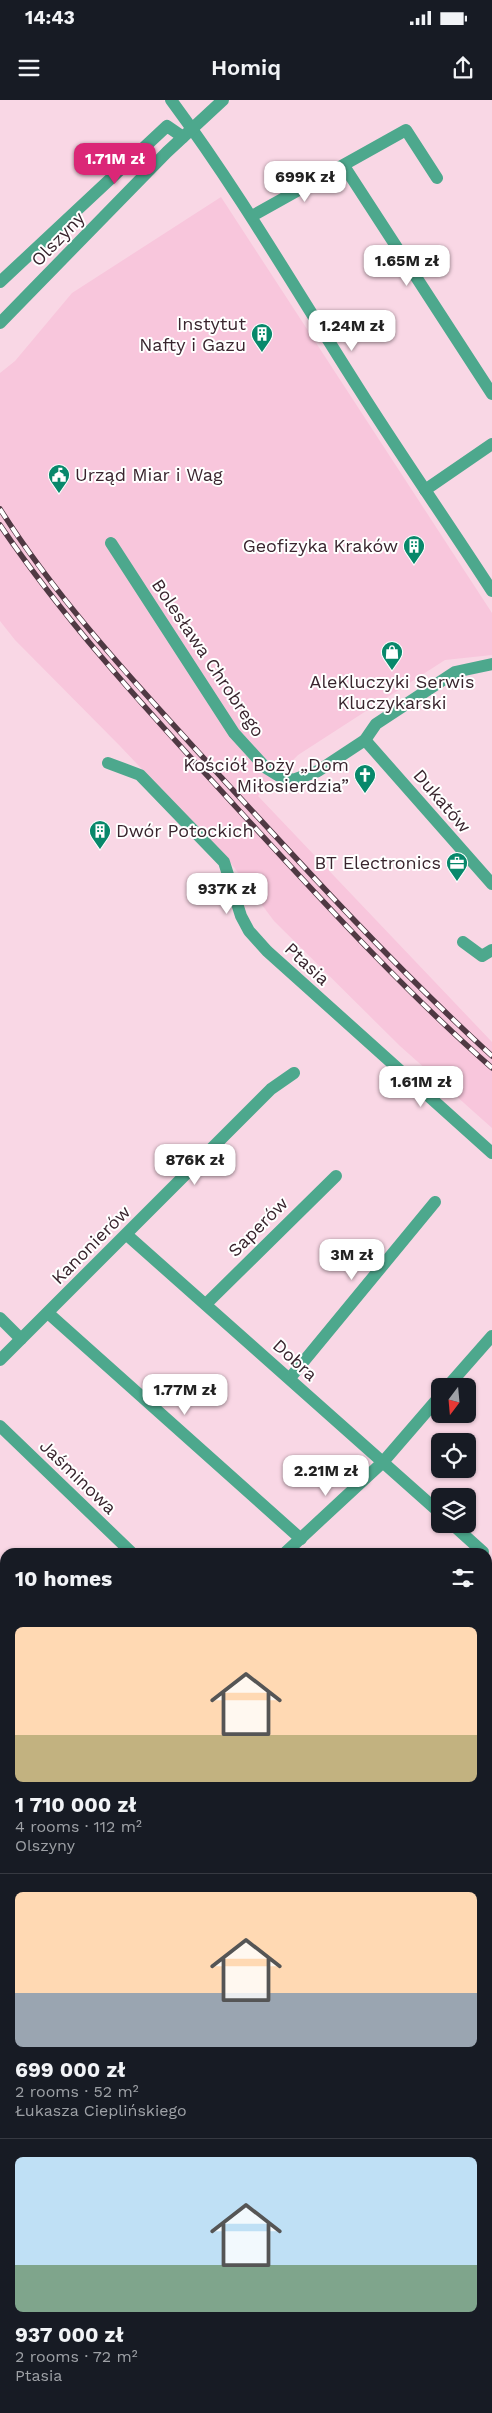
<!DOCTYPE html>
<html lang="en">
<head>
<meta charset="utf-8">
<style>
	body { margin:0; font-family:"Work Sans",sans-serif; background:#20242c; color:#f1f3f6; height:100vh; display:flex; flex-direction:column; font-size:19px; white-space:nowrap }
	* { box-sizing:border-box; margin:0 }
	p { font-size:16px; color:#9ea1a6 }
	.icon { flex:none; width:28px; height:28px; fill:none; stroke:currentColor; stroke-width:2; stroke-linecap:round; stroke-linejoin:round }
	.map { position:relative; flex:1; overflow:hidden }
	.side { position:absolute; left:0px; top:1448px; width:492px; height:866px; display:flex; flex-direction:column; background:#171b24; border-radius:15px 15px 0 0; box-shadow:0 1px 4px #0004 }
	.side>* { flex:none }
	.needle { width:32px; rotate:196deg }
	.tools { position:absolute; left:431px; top:1278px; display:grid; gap:10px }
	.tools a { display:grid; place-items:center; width:45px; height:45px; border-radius:8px; background:#171b24; box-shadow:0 1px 4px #0004; font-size:25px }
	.price { position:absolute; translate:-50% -42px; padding:0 11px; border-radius:10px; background:#fff; color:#222; font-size:16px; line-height:32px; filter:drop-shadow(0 1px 2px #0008) }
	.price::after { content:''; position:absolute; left:50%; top:30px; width:15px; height:11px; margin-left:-8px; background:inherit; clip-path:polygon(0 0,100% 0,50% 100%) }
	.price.selected { background:#db2777; color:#fff }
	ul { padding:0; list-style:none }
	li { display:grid; align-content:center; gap:10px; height:265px; padding:0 15px }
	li+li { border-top:1px solid #363941 }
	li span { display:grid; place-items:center; height:155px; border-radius:8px; color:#555 }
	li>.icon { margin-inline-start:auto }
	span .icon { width:90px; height:90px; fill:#fffc; stroke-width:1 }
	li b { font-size:21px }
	h2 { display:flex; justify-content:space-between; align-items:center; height:60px; padding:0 15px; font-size:21px }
	.status { display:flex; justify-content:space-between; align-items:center; height:35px; padding:0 25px; background:#171b24; direction:ltr }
	.status svg { height:14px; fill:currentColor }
	header { display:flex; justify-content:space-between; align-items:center; height:65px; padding:0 15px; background:#171b24; font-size:22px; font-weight:600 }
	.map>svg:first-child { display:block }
	.built { fill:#f8c6dc }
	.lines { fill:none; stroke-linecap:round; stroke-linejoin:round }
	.minor { stroke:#4da88d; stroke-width:12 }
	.tertiary { stroke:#4da88d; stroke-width:12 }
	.primary { stroke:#216350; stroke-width:12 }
	.rail-casing { stroke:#4f3943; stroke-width:5.5 }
	.rail { stroke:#fff; stroke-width:4; stroke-dasharray:11; stroke-linecap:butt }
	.labels { text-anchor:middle; stroke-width:4; stroke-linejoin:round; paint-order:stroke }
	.street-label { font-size:18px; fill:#39252e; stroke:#fff }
	.poi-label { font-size:18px; fill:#39252e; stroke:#fff; text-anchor:end }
</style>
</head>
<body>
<div class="status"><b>14:43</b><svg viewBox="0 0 49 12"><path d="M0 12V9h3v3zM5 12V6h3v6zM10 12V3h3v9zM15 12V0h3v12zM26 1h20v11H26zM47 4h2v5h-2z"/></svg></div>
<header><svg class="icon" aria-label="menu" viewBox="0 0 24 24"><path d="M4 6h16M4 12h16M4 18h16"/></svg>Homiq<svg class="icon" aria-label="share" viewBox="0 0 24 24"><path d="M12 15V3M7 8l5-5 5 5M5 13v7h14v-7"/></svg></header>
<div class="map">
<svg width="492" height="2313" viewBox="0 0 492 2313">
	<rect width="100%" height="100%" fill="#f9d7e5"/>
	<g class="built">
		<path d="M221 97 492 513V555L445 560 298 655 258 696 492 942V1028L400 946 274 821 230 762 120 646 15 540 0 521V273L15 261 72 193Z"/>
		<path d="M0 1759 5 1771V1866L0 1870Z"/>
	</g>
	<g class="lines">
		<g class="minor">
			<path d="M171 0C240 93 297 192 359 289 402 357 448 423 492 491"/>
			<path d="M344 66 492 294"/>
			<path d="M252 116 406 30 437 78"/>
			<path d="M0 182 167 26 183 37"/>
			<path d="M425 390 492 344"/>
			<path d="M111 443 234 633 266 668 279 676 293 680 318 671 365 640 376 624 455 572 492 564"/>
			<path d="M365 640 492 784"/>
			<path d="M108 663 140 675 224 762 241 816 249 831 267 851 492 1053"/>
			<path d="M463 842 482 856 492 850"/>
			<path d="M127 1135 440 1413"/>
			<path d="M206 1204 336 1076"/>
			<path d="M48 1213 301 1439"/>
			<path d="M0 1218 21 1239"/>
			<path d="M0 1260 271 989 294 973"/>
			<path d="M290 1278 435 1102"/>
			<path d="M448 1286 492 1236"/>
			<path d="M0 1326 131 1452"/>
			<path d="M452 1424 483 1452"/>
			<path d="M286 1452 383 1362 440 1296"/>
			<path d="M0 1486 5 1492"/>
			<path d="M488 1504 492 1499"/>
			<path d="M0 1655 5 1653"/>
			<path d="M0 1709 5 1720"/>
			<path d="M488 1746 492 1742"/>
			<path d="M0 1901 5 1902"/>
			<path d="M488 1976 492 1974"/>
			<path d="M0 2048 5 2045"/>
			<path d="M445 2309 449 2313"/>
		</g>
		<path class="tertiary" d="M0 223 167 52 223 0"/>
		<g class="primary">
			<path d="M0 2278 5 2280"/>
			<path d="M8 2309 20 2313"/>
			<path d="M81 2309 92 2313"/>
		</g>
		<g class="rail-casing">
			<g id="rail">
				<path d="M0 409C62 507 143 591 221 677 309 773 396 868 492 956"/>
				<path d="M0 425C70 528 151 614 235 706 318 796 400 887 492 968"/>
			</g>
		</g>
		<use href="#rail" class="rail"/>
	</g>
	<defs>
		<g id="building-pin" transform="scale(1.125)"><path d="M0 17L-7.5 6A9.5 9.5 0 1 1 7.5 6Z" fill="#08886b" stroke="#fff"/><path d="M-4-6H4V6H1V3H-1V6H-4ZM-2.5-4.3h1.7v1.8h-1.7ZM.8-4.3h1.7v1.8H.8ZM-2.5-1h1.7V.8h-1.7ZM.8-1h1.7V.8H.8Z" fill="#fff"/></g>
		<g id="civic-pin" transform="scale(1.125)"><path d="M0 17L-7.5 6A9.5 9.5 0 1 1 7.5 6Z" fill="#08886b" stroke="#fff"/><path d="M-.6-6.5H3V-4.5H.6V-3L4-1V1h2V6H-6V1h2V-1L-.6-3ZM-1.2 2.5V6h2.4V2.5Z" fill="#fff"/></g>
		<g id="shop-pin" transform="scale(1.125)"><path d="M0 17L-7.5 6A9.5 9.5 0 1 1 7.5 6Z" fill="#08886b" stroke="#fff"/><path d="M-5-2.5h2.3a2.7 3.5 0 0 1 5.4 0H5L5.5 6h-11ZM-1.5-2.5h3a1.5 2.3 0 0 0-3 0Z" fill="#fff"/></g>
		<g id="church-pin" transform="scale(1.125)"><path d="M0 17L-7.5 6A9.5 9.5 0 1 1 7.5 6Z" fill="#08886b" stroke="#fff"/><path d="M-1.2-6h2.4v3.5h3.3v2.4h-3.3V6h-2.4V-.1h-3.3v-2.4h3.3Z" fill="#fff"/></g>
		<g id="office-pin" transform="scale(1.125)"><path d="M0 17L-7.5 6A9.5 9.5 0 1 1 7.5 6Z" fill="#08886b" stroke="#fff"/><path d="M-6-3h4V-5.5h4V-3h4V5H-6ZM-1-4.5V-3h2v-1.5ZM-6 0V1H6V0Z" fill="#fff"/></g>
	</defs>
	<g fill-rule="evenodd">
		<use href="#building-pin" x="262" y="234"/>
		<use href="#civic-pin" x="59" y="375"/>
		<use href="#building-pin" x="414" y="446"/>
		<use href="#shop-pin" x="392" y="552"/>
		<use href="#church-pin" x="365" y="675"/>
		<use href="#building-pin" x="100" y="731"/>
		<use href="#office-pin" x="457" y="763"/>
	</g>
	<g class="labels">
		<g class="street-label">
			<text transform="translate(58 139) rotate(-46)" y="6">Olszyny</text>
			<text transform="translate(208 558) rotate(56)" y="6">Bolesława Chrobrego</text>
			<text transform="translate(442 701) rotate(49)" y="6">Dukatów</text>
			<text transform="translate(307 864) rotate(43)" y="6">Ptasia</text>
			<text transform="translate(258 1127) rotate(-45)" y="6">Saperów</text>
			<text transform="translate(91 1145) rotate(-45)" y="6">Kanonierów</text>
			<text transform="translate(295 1260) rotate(42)" y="6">Dobra</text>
			<text transform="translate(78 1377) rotate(44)" y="6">Jaśminowa</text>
		</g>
		<g class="poi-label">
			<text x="246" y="230">Instytut<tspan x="246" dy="21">Nafty i Gazu</tspan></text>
			<text x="75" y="381" text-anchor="start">Urząd Miar i Wag</text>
			<text x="398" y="452">Geofizyka Kraków</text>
			<text x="392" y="588" text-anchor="middle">AleKluczyki Serwis<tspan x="392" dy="21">Kluczykarski</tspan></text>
			<text x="349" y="671">Kościół Boży „Dom<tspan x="349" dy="21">Miłosierdzia”</tspan></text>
			<text x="116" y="737" text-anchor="start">Dwór Potockich</text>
			<text x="441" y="769">BT Electronics</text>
		</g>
	</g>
</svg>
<div class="tools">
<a><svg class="needle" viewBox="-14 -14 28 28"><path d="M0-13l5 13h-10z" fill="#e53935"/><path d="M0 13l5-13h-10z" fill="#9ea1a6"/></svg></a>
<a><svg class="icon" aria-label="locate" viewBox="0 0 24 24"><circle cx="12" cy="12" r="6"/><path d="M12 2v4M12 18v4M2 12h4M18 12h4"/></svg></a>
<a><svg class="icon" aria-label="layers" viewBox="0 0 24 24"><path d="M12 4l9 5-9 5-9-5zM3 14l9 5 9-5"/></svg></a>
</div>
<b class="price selected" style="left:115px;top:85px">1.71M zł</b>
<b class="price" style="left:305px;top:103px">699K zł</b>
<b class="price" style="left:407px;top:187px">1.65M zł</b>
<b class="price" style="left:352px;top:252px">1.24M zł</b>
<b class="price" style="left:227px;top:815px">937K zł</b>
<b class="price" style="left:421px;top:1008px">1.61M zł</b>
<b class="price" style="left:195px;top:1086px">876K zł</b>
<b class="price" style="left:352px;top:1181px">3M zł</b>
<b class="price" style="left:185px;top:1316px">1.77M zł</b>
<b class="price" style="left:326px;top:1397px">2.21M zł</b>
<section class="side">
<h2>10 homes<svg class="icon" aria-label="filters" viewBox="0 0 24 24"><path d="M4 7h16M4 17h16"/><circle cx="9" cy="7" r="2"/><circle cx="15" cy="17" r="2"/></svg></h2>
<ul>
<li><span style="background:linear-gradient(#ffd9b3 70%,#c2b280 0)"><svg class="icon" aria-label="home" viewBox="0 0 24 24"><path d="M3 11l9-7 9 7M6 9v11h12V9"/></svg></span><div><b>1 710 000 zł</b><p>4 rooms · 112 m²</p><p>Olszyny</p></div></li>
<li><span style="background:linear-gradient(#ffd9b3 65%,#9aa5b1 0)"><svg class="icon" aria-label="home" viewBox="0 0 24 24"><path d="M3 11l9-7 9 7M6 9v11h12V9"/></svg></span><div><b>699 000 zł</b><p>2 rooms · 52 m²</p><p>Łukasza Cieplińskiego</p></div></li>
<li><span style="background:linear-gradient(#bfe0f5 70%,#7fa58c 0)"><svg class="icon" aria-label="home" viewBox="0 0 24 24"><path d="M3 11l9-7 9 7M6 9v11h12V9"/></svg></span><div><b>937 000 zł</b><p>2 rooms · 72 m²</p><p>Ptasia</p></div></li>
</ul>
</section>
</div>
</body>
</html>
